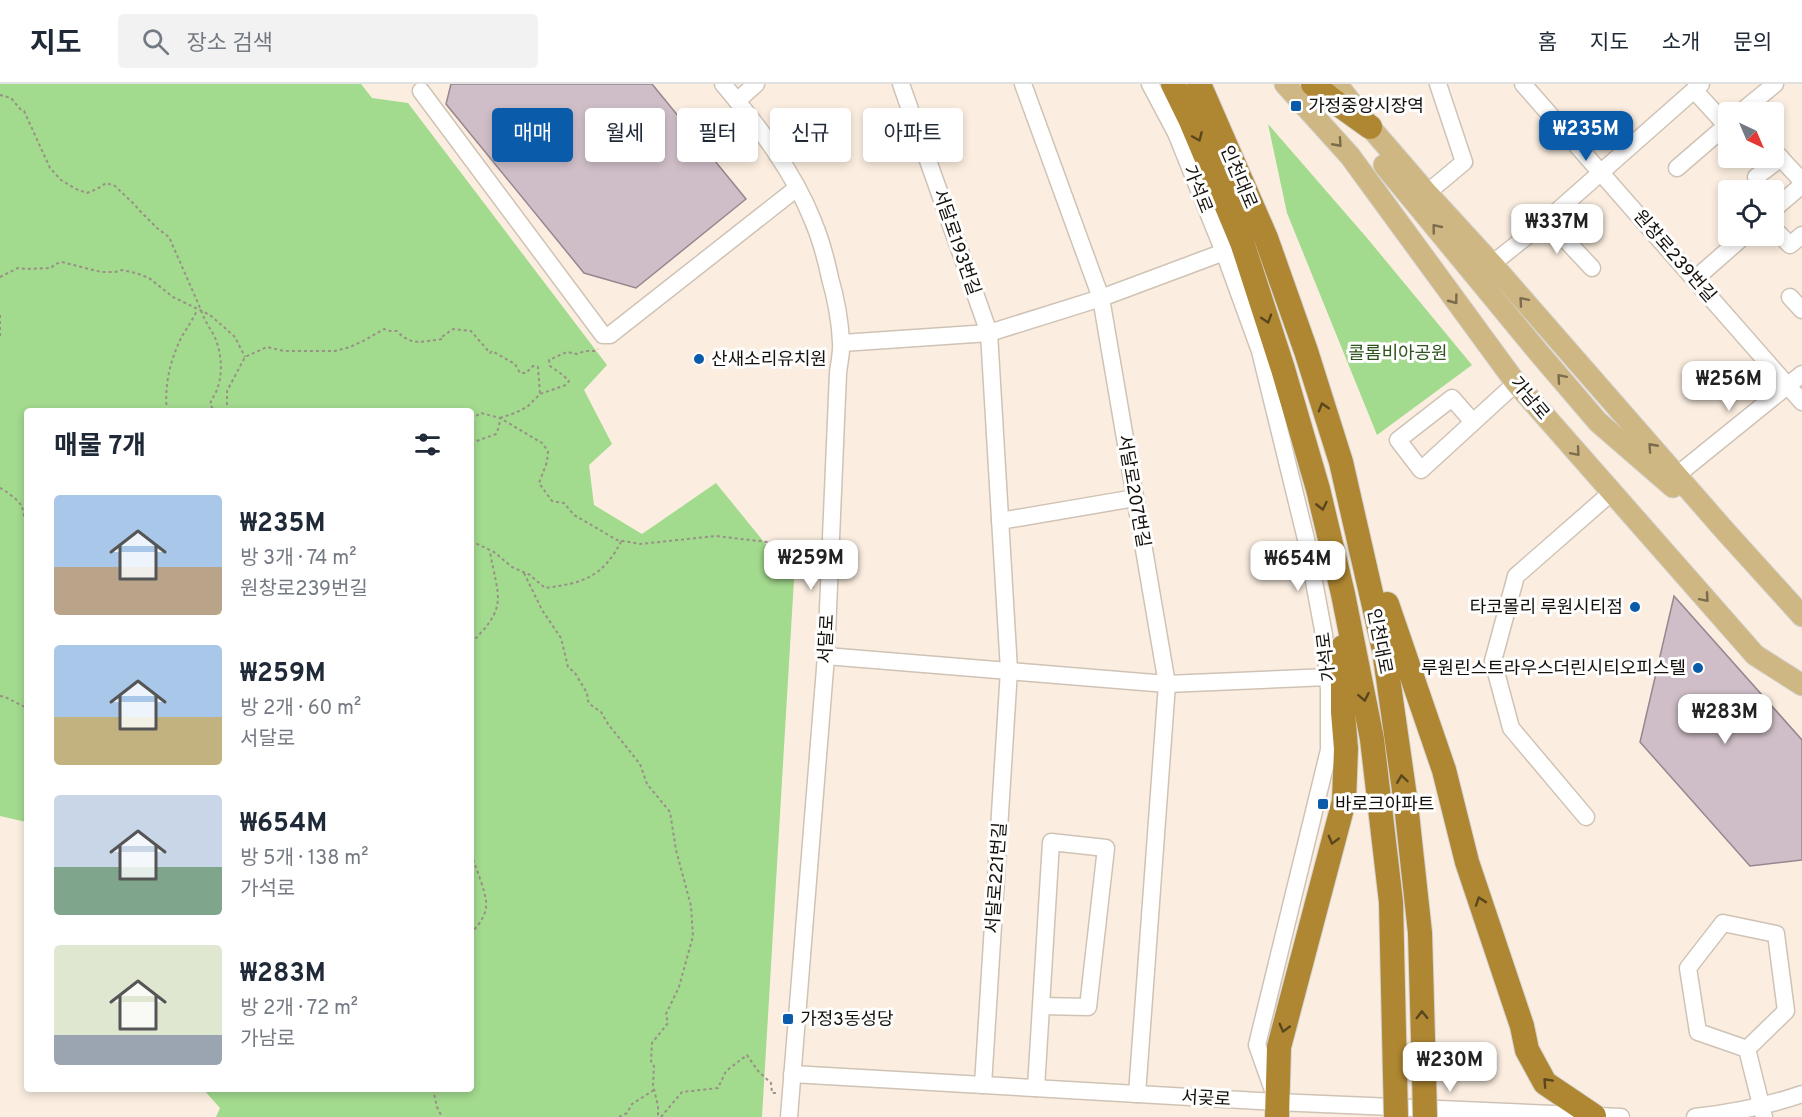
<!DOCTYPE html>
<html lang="ko">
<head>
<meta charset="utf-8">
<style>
	body { margin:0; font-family:Overpass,"Noto Sans KR",sans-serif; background:#f2f2f3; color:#1f2937; height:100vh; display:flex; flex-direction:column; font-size:22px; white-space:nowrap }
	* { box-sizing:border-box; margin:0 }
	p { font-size:20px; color:#747a83 }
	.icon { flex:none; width:33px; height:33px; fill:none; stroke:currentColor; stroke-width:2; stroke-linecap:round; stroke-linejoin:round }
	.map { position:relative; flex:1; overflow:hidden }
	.sheet { position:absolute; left:24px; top:324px; width:450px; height:684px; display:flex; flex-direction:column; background:#fff; border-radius:6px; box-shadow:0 3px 9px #0003 }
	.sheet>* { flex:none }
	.top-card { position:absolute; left:492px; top:24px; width:570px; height:54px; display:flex; gap:12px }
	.needle { width:39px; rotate:136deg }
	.buttons { position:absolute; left:1718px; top:18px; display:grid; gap:12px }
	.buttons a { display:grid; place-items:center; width:66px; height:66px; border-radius:6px; background:#fff; box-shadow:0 3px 9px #0003; font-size:30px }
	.price { position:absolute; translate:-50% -51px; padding:0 14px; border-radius:12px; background:#fff; color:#222; font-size:20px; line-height:39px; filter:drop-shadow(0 2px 3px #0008) }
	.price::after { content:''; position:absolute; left:50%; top:36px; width:18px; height:14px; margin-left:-9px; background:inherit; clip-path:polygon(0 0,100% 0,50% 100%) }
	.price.selected { background:#0a5ba9; color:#fff }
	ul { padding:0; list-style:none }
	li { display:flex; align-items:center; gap:18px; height:150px; padding:0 30px }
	li span { display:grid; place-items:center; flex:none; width:168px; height:120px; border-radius:6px; color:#555 }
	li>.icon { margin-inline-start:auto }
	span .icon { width:72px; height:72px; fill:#fffc; stroke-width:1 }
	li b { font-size:26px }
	h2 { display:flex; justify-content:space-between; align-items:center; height:72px; padding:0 30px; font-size:26px }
	.pill { padding:0 21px; border-radius:6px; background:#fff; box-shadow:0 3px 9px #0003; font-size:21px; line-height:54px }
	.pill.selected { background:#0a5ba9; color:#fff }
	header { display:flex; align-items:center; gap:36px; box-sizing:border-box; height:84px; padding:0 30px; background:#fff; border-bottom:2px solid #e0e1e3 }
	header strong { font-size:28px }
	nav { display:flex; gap:33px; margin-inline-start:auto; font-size:21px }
	.search { width:420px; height:54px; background:#f2f2f3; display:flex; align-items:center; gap:15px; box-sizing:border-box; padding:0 21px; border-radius:6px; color:#747a83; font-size:22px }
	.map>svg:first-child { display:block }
	.green { fill:#a2da8e }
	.building { fill:#cfbec7; stroke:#97868f; stroke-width:1.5 }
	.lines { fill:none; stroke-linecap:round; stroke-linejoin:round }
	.minor-casing { stroke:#cfc3b5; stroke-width:19 }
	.major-casing { stroke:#d5d4d3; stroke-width:23 }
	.highway-casing { stroke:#d5d4d3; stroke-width:26 }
	.path { stroke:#999086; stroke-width:2; stroke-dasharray:3 3; stroke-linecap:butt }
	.minor { stroke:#fff; stroke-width:16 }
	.major { stroke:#cfb784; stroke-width:21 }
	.highway { stroke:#af8732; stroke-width:24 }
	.highway-bridge-casing { stroke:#d5d4d3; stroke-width:26; stroke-linecap:butt }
	.highway-bridge { stroke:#af8732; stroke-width:24 }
	.oneway { stroke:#5a461d }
	.oneway2 { stroke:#7b6c4e }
	.poi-dot { fill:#0a5ba9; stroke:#fefefe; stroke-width:2 }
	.labels { text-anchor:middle; stroke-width:6; stroke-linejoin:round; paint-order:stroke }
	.poi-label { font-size:18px; fill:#14100b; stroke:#fefefe; text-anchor:start }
	.street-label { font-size:18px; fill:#14100b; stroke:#fefefe }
	.park-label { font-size:18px; fill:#2c541c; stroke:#fefefe }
</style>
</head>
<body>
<header>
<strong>지도</strong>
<div class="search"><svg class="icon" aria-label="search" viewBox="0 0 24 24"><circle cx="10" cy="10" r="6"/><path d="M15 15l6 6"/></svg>장소 검색</div>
<nav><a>홈</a><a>지도</a><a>소개</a><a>문의</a></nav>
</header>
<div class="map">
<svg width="1802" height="1033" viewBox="0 0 1802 1033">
	<rect width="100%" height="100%" fill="#fbeee0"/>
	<g class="green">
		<path d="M0 0H361L372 14 408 19 607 281 584 306 612 360 589 381 594 421 642 450 716 399 794 495 762 1033H216L220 1024 203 1005H471V327H27V740L26 738 0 732Z"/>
		<path d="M1268 40 1367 154 1472 281 1377 351 1287 129Z"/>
	</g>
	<g class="building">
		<path d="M451 0H652L746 115 636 204 584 189 446 20Z"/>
		<path d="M1674 512 1802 656V776L1750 782 1640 658Z"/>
	</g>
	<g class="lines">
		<g class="minor-casing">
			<g id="minor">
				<path d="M723 0C758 42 793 86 813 137 821 156 826 175 830 194 836 215 840 236 841 258 842 268 839 279 838 289L826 572 789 1033"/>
				<path d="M901 0 989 249 1009 586 983 1001"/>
				<path d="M1023 0 1101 214 1167 600 1137 1010"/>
				<path d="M1150 0 1176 49 1224 168 1260 267 1306 455 1324 551 1329 606V666L1257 961 1274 1009"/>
				<path d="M1523 0 1802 318"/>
				<path d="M1694 6 1726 41"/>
				<path d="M421 7 603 251H610L797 104"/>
				<path d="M737 17 756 0"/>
				<path d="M1741 28 1775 0"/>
				<path d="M1775 68 1802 97"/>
				<path d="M1677 84 1728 40"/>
				<path d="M1756 93 1781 74"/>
				<path d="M1427 109 1464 78 1438 0"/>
				<path d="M1773 126 1802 101"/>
				<path d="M1547 136 1592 184"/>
				<path d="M1773 144 1790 161 1802 151"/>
				<path d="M1492 180 1547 136 1701 0"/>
				<path d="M1695 195 1744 152"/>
				<path d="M1790 213 1802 226"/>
				<path d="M842 259 989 249 1101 214 1224 168"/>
				<path d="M1473 338 1452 314 1398 356 1421 386 1516 299"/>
				<path d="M1677 391 1802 290"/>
				<path d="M1000 437 1135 414"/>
				<path d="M826 572 1167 600 1328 593"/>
				<path d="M1586 733 1511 644 1493 577 1516 492 1612 408"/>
				<path d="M1747 965 1698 948 1688 884 1723 839 1776 850 1786 927 1747 965 1764 1033"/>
				<path d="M792 990 1277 1018 1621 1033"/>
				<path d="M1036 1004 1051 758 1106 764 1088 923 1041 922"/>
				<path d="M1695 1033C1732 1029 1767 1022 1802 1010"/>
			</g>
		</g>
		<g class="major-casing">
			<g id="major">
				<path d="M1285 0 1350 72 1516 299 1755 571 1802 601"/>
				<path d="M1337 0 1370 43 1427 109 1492 180 1726 448 1802 532"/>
				<path d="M1384 81 1539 269 1598 338 1673 403"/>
			</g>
		</g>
		<g class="highway-casing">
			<g id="highway">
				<path d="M1173 0 1191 37 1242 158 1283 285 1318 405 1343 510 1372 655 1391 818 1395 991"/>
				<path d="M1199 0 1266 154 1306 267 1341 378 1384 566 1406 720 1420 849 1424 990"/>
				<path d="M1313 0 1331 15 1370 43"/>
				<path d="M1387 520 1444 686 1467 778 1522 942 1527 966 1545 999 1594 1032"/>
				<path d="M1277 1033 1279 963 1344 717 1346 665 1343 628V563"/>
			</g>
		</g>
		<g class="path">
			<path d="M0 11 11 14 21 26 24 27 50 84 61 96 76 105 87 109 97 105 106 99 115 102 135 121 139 126 157 144 169 153 201 226C204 237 212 246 216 256 222 272 223 292 216 308 214 313 211 315 210 321L215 327"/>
			<path d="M0 193 18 184 26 185 51 184 55 180 62 178 101 188H115L122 186 136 189 149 194 173 213 210 231 235 253 245 273"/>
			<path d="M0 231V255"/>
			<path d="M167 327C164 302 170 277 181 254 186 245 193 236 197 226"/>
			<path d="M227 327V307L245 273 267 263 284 267H335L350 263 365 256 384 245 390 247H397C411 263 424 257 443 255V252L453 245 471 247 490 269 492 267 515 280 520 289H526L533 282 538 283 540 310"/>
			<path d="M500 334 515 329 527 323 540 310 566 301 569 297 563 291 550 282 549 276 567 268 577 270 585 267H594L598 265"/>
			<path d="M471 335 481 329 500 334 542 359 548 367 547 378 539 399 552 417 564 419 574 431 617 456 640 460 716 452 784 460 804 475 810 489 813 507"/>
			<path d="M471 359 496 350 499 343 500 334"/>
			<path d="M0 404C6 407 17 415 21 421 24 427 24 436 27 442"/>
			<path d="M471 457 494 468 512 483 530 491 545 504C584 499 603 493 622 456"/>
			<path d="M524 489 542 526 561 554 568 583 575 589 587 609 588 617 591 621 601 628 608 640 640 680 647 700 670 728 676 766 691 822 693 852 679 903 666 930 668 939 652 959 651 977 654 982 653 1001 658 1022V1033"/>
			<path d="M471 559C509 522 498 514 490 468"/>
			<path d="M0 612 5 613 27 624"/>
			<path d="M471 770C475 782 488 812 486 823 485 833 478 842 471 849"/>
			<path d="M433 1005 437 1023 442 1033"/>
			<path d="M619 1033 627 1029 632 1020 654 1006"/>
			<path d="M661 1033 682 1008 718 1004 726 987 747 971 758 987 771 999 772 1009H776"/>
		</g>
		<use href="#minor" class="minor"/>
		<use href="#major" class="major"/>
		<use href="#highway" class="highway"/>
		<g class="highway-bridge-casing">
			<g id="highway-bridge">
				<path d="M1424 990 1425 1033"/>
				<path d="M1395 991 1396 1033"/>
			</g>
		</g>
		<use href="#highway-bridge" class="highway-bridge"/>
	</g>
	<defs><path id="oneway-chevron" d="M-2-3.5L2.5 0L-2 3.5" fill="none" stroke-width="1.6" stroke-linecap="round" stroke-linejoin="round" transform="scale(1.5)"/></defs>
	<g class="oneway">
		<use href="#oneway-chevron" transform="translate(1198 53) rotate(67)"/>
		<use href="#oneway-chevron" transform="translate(1267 235) rotate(72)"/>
		<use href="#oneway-chevron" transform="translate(1323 323) rotate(-107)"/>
		<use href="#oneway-chevron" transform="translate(1322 422) rotate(77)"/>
		<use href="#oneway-chevron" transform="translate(1364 613) rotate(79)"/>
		<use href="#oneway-chevron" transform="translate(1402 695) rotate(-98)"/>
		<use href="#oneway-chevron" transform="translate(1333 756) rotate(105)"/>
		<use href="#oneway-chevron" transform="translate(1480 817) rotate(-109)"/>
		<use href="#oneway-chevron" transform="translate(1422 931) rotate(-91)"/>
		<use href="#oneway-chevron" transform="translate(1284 944) rotate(105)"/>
		<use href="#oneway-chevron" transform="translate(1547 998) rotate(-133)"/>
	</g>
	<g class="oneway2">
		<use href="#oneway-chevron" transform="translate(1338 59) rotate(48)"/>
		<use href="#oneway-chevron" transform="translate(1436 144) rotate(-129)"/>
		<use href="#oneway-chevron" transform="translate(1454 216) rotate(53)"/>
		<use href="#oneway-chevron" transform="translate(1523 217) rotate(-131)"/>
		<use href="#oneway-chevron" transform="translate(1561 294) rotate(-131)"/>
		<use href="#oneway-chevron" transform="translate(1652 363) rotate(-132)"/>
		<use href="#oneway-chevron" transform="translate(1576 368) rotate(49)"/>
		<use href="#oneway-chevron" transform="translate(1705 514) rotate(49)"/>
	</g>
	<g class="poi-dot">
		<rect x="1290" y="16" width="12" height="12" rx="3"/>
		<circle cx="699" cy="275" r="6"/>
		<circle cx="1635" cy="523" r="6"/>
		<circle cx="1698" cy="584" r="6"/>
		<rect x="1317" y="714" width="12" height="12" rx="3"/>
		<rect x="782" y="929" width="12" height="12" rx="3"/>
	</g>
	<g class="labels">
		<g class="poi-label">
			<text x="1308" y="28">가정중앙시장역</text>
			<text x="711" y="281">산새소리유치원</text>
			<text x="1623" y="529" text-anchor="end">타코몰리 루원시티점</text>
			<text x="1686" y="590" text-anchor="end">루원린스트라우스더린시티오피스텔</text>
			<text x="1335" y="726">바로크아파트</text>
			<text x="800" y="941">가정3동성당</text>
		</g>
		<g class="street-label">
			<text transform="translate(1239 93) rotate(67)" y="6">인천대로</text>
			<text transform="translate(1198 105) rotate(68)" y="6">가석로</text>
			<text transform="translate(957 158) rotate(71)" y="6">서달로193번길</text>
			<text transform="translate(1675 172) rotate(49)" y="6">원창로239번길</text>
			<text transform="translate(1530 314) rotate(50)" y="6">가남로</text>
			<text transform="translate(1134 407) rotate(80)" y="6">서달로207번길</text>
			<text transform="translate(826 555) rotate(-87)" y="6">서달로</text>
			<text transform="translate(1380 557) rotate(79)" y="6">인천대로</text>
			<text transform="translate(1326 573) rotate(-97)" y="6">가석로</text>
			<text transform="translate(996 794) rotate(-86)" y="6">서달로221번길</text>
			<text transform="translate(1206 1014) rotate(3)" y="6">서곶로</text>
		</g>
		<g class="park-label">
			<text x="1398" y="275">콜롬비아공원</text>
		</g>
	</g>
</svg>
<div class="buttons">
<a><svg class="needle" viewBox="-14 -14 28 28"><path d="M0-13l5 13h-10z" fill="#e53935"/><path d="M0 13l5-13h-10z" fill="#747a83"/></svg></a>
<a><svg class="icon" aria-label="locate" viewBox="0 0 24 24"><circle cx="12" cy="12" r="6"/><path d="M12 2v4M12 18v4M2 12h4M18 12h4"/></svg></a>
</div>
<b class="price selected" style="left:1586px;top:78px">₩235M</b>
<b class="price" style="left:1557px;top:171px">₩337M</b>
<b class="price" style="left:1729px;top:328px">₩256M</b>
<b class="price" style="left:811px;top:507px">₩259M</b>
<b class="price" style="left:1298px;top:508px">₩654M</b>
<b class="price" style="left:1725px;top:661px">₩283M</b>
<b class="price" style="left:1450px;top:1009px">₩230M</b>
<div class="top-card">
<a class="pill selected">매매</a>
<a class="pill">월세</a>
<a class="pill">필터</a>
<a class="pill">신규</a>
<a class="pill">아파트</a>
</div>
<section class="sheet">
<h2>매물 7개<svg class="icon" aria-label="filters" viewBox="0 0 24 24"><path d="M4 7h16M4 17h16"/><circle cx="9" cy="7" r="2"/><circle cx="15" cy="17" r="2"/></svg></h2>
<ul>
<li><span style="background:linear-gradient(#a9c7e8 60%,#b9a48a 0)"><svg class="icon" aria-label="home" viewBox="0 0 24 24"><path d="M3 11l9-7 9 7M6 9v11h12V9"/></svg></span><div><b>₩235M</b><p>방 3개 · 74 m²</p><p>원창로239번길</p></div></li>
<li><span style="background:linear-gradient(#a9c7e8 60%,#c2b280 0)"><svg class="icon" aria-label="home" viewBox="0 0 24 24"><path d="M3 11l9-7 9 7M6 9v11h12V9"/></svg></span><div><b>₩259M</b><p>방 2개 · 60 m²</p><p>서달로</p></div></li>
<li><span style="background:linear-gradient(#c9d6e8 60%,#7fa58c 0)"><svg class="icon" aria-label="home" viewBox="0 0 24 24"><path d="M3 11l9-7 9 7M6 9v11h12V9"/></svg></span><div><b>₩654M</b><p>방 5개 · 138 m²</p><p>가석로</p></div></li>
<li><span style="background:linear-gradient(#dfe7d0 75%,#9aa5b1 0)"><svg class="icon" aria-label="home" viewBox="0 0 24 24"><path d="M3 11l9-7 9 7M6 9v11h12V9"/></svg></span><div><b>₩283M</b><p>방 2개 · 72 m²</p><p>가남로</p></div></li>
</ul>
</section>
</div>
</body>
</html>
